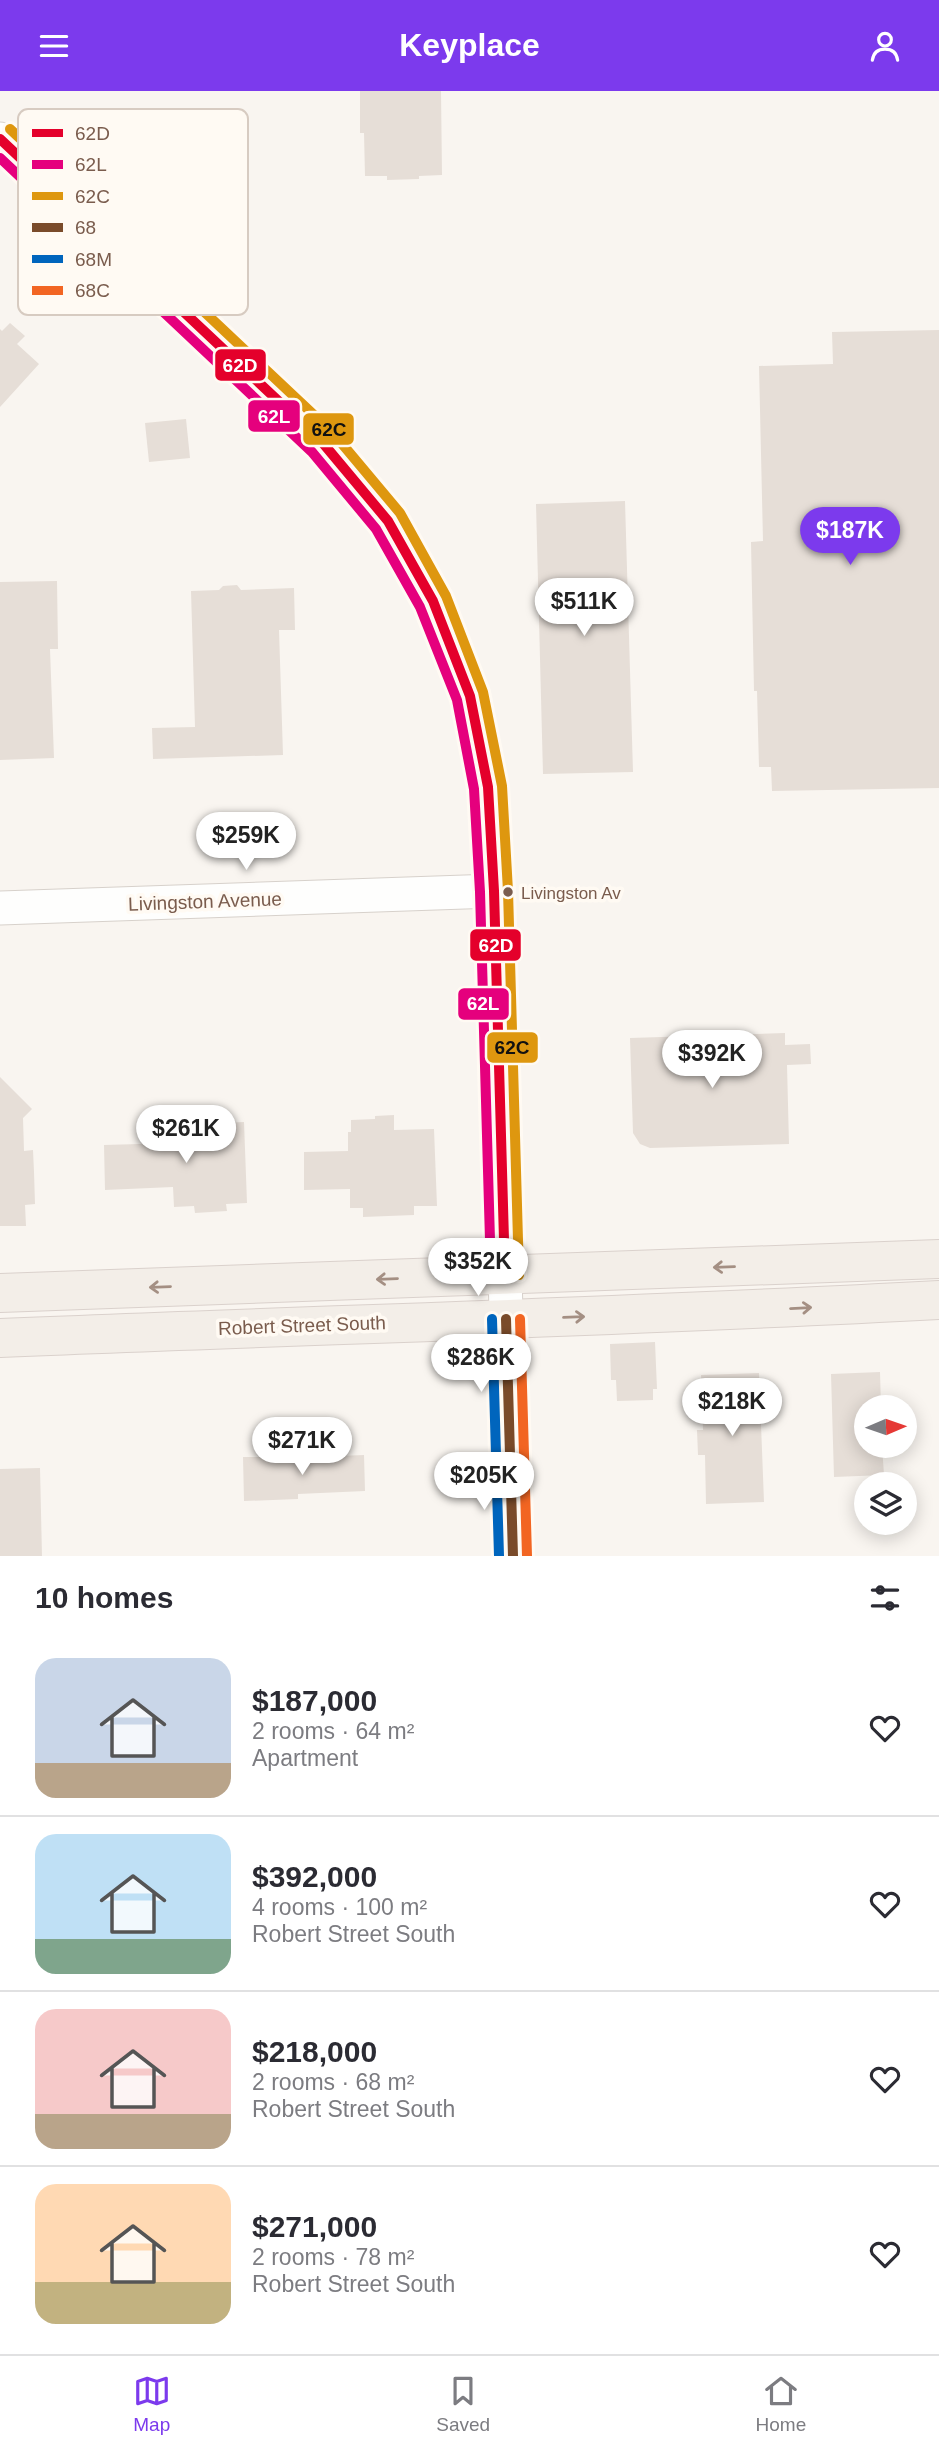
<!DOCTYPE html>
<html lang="en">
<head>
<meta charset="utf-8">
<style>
	body { margin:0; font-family:Arial,sans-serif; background:#f2f2f3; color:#2b2b33; height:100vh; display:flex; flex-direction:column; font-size:26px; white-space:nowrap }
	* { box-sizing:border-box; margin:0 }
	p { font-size:23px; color:#7c7c81 }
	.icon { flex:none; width:38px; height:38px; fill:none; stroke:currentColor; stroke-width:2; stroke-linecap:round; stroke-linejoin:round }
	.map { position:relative; height:1465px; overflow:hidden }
	.sheet { display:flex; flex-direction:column; background:#fff; flex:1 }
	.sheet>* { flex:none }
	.needle { width:46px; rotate:88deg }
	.tools { position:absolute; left:854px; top:1304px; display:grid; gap:14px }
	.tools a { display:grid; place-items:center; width:63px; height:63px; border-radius:50%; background:#fff; box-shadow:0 4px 18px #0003; font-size:35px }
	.price { position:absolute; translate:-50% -60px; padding:0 16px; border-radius:24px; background:#fff; color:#222; font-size:23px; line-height:46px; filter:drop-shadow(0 2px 4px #0008) }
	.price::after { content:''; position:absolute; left:50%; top:42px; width:21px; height:16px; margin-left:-10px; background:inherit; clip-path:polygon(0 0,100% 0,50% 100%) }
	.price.on { background:#7c3aed; color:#fff }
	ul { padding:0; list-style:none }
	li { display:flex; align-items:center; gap:21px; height:175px; padding:0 35px }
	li+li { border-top:2px solid #e1e1e2 }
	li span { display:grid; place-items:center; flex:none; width:196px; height:140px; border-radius:21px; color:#555 }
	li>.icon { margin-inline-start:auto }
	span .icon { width:84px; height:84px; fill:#fffc; stroke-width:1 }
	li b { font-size:30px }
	h2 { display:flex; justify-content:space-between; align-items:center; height:84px; padding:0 35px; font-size:30px }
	header { display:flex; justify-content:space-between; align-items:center; height:91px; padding:0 35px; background:#7c3aed; color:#fff; font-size:32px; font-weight:700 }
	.menu { display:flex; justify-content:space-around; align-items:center; height:98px; border-top:2px solid #e1e1e2; background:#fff; font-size:19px; color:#7c7c81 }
	.menu a { display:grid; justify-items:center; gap:4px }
	.menu .on { color:#7c3aed }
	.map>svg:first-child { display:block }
	.building { fill:#e6ded7 }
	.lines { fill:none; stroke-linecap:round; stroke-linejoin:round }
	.minor-casing { stroke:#d7d1cb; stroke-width:35 }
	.major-casing { stroke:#dad1cc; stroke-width:40 }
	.minor { stroke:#fefefd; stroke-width:33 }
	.major { stroke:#f3eee8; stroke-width:38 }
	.bus-1-casing { stroke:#fffaf3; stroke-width:16 }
	.bus-2-casing { stroke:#fffaf3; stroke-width:16 }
	.bus-3-casing { stroke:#fffaf3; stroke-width:16 }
	.bus-4-casing { stroke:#fffaf3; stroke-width:16 }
	.bus-5-casing { stroke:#fffaf3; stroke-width:16 }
	.bus-6-casing { stroke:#fffaf3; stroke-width:16 }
	.bus-1 { stroke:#e4002b; stroke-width:10 }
	.bus-2 { stroke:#e5007d; stroke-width:10 }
	.bus-3 { stroke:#de970f; stroke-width:10 }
	.bus-4 { stroke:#7a4b2a; stroke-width:10 }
	.bus-5 { stroke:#0065bd; stroke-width:10 }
	.bus-6 { stroke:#f26522; stroke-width:10 }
	.oneway { stroke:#a48f83 }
	.bus-dot { fill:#7a5c4d; stroke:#fffaf3; stroke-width:2.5 }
	.labels { text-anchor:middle; stroke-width:7; stroke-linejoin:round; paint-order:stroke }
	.bus-label { font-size:17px; fill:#7a5c4d; stroke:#fffaf3; text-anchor:start }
	.street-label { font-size:19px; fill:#7a5c4d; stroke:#fffaf3 }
	.key { fill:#fffaf3; stroke:#d7cbc1; stroke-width:2 }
	.key-label { font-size:19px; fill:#7a5c4d }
	.line-badge { stroke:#fffaf3; stroke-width:2.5 }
	.badge-label { font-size:19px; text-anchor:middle; font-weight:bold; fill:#fff }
	.pale-badge-label { font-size:19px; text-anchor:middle; font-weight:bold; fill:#111 }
</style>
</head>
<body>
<header><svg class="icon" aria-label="menu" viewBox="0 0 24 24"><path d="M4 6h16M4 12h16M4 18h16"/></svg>Keyplace<svg class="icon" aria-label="person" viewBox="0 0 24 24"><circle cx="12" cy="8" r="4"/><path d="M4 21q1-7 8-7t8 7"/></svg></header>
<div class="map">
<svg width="939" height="1465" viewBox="0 0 939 1465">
	<rect width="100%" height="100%" fill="#f9f5f0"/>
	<g class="building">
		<path d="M360 0H441L442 84 419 85V88L387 89V85H365L364 42H360Z"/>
		<path d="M10 232 25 245 17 253 39 273 0 316V238L2 240Z"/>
		<path d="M939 239V697L772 700 771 676H759L757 600H754L751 451 763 450 759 275 833 273 832 241Z"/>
		<path d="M186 328 190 367 149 371 145 332Z"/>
		<path d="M625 410 633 681 543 683 536 413Z"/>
		<path d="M57 490 58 558H50L54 667 0 669V491Z"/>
		<path d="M237 494 241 499 294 497 295 539H279L283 664 153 668 152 637 195 636 191 500 219 499 223 495Z"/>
		<path d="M785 942V954L810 953 811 973 787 974 789 1053 650 1057 640 1053 633 1042 630 947Z"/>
		<path d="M0 986 32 1018 23 1027 24 1060 33 1059 34 1081 35 1113 25 1114 26 1135H0Z"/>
		<path d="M394 1024V1039L434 1038 437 1115H414V1124L363 1126V1117H350V1098L304 1099V1061L348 1060V1041H351V1029L375 1028V1025Z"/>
		<path d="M223 1025V1032L244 1031 247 1112 226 1113 227 1120 195 1122 194 1115 174 1116 173 1096 105 1099 104 1054 174 1052 173 1033H194V1026Z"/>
		<path d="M655 1251 657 1298H653V1309L617 1310 616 1289H611L610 1253Z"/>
		<path d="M880 1281 881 1316H866V1354H882L884 1384 834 1386 831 1283Z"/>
		<path d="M759 1282 764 1411 706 1413 705 1364H698L697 1339H703L701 1284Z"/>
		<path d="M364 1364 365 1400 298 1403V1408L244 1410 243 1366H263V1368Z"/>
		<path d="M40 1377 42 1465H0V1378Z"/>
	</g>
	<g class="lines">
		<g class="minor-casing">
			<g id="minor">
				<path d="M0 48 322 351 388 430 433 510 470 605 488 696 494 800 513 1465"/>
				<path d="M0 817 494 800"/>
			</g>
		</g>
		<g class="major-casing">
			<g id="major">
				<path d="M0 1202 939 1168"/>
				<path d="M0 1247C313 1234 626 1226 939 1209"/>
			</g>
		</g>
		<use href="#minor" class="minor"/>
		<use href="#major" class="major"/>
		<g class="bus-1-casing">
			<path id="bus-1" d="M0 48 322 351 388 430 433 510 470 605 488 696 494 800 505 1184"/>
		</g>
		<g class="bus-2-casing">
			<path id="bus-2" d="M0 67 312 361 376 438 420 516 457 609 474 698 480 801 491 1184"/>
		</g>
		<g class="bus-3-casing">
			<path id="bus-3" d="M10 38 333 342 400 422 446 505 483 601 502 695 508 800 519 1184"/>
		</g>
		<g class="bus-4-casing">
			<path id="bus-4" d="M506 1228 513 1465"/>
		</g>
		<g class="bus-5-casing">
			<path id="bus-5" d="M492 1228 499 1465"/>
		</g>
		<g class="bus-6-casing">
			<path id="bus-6" d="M520 1228 527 1465"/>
		</g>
		<use href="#bus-1" class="bus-1"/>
		<use href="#bus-2" class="bus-2"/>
		<use href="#bus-3" class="bus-3"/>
		<use href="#bus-4" class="bus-4"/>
		<use href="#bus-5" class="bus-5"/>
		<use href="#bus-6" class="bus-6"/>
	</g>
	<defs><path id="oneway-shaft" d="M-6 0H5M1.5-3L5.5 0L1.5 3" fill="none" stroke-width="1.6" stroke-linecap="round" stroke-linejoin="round" transform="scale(1.75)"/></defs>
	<g class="oneway">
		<use href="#oneway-shaft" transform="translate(724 1176) rotate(178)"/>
		<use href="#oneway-shaft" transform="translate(387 1188) rotate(178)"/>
		<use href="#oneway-shaft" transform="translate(160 1196) rotate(178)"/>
		<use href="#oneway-shaft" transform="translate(801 1217) rotate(-3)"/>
		<use href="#oneway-shaft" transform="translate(574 1226) rotate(-2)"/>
	</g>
	<circle class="bus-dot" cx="508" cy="801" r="6"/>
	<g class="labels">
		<g class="bus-label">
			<text x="521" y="808">Livingston Av</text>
		</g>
		<g class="street-label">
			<text transform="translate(205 810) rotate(-2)" y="7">Livingston Avenue</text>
			<text transform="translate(302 1234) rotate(-2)" y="7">Robert Street South</text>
		</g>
	</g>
	<rect x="18" y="18" width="230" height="206" rx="10" class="key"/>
	<rect x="32" y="38" width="31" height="8" fill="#e4002b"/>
	<rect x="32" y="69" width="31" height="9" fill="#e5007d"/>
	<rect x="32" y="101" width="31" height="8" fill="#de970f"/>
	<rect x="32" y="132" width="31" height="9" fill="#7a4b2a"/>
	<rect x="32" y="164" width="31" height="8" fill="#0065bd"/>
	<rect x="32" y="195" width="31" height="9" fill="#f26522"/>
	<g class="key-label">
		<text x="75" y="49">62D</text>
		<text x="75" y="80">62L</text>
		<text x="75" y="112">62C</text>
		<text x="75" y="143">68</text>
		<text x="75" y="175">68M</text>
		<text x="75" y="206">68C</text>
	</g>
	<g class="line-badge">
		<rect x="214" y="257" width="53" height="34" rx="7" fill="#e4002b"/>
		<rect x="247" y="308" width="54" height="34" rx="7" fill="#e5007d"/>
		<rect x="302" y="321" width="53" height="34" rx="7" fill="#de970f"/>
		<rect x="469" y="837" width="53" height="34" rx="7" fill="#e4002b"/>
		<rect x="457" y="896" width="53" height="34" rx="7" fill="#e5007d"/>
		<rect x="486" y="940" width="53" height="33" rx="7" fill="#de970f"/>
	</g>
	<g class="badge-label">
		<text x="240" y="281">62D</text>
		<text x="274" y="332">62L</text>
		<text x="496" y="861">62D</text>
		<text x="483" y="919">62L</text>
	</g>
	<g class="pale-badge-label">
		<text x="329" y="345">62C</text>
		<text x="512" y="963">62C</text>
	</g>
</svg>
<div class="tools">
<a><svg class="needle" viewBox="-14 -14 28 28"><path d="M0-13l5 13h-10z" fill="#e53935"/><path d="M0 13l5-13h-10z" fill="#7c7c81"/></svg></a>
<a><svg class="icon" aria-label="layers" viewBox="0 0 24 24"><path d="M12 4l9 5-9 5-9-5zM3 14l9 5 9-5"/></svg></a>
</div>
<b class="price on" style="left:850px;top:476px">$187K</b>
<b class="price" style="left:584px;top:547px">$511K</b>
<b class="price" style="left:246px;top:781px">$259K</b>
<b class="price" style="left:712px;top:999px">$392K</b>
<b class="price" style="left:186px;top:1074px">$261K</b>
<b class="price" style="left:478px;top:1207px">$352K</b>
<b class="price" style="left:481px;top:1303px">$286K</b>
<b class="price" style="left:732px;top:1347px">$218K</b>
<b class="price" style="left:302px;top:1386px">$271K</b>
<b class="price" style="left:484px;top:1421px">$205K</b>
</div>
<section class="sheet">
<h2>10 homes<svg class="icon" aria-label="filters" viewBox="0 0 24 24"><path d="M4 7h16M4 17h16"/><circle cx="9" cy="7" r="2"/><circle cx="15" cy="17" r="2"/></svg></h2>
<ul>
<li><span style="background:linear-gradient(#c9d6e8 75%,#b9a48a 0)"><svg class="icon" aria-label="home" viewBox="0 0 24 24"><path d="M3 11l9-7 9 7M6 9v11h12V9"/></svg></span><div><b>$187,000</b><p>2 rooms · 64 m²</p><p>Apartment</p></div><svg class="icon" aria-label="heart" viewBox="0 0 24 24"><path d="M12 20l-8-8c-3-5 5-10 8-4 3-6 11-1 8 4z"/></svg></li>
<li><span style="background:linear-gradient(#bfe0f5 75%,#7fa58c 0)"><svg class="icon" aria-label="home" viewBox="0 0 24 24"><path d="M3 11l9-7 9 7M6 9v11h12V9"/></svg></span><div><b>$392,000</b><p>4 rooms · 100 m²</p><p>Robert Street South</p></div><svg class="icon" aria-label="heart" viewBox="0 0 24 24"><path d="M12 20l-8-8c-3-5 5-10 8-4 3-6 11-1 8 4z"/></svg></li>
<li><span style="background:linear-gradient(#f6c9c9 75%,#b9a48a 0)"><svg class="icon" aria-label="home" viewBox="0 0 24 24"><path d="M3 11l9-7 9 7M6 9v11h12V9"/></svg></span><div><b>$218,000</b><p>2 rooms · 68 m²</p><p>Robert Street South</p></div><svg class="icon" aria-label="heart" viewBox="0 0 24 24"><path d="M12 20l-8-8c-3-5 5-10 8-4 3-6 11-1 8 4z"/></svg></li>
<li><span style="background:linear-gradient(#ffd9b3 70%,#c2b280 0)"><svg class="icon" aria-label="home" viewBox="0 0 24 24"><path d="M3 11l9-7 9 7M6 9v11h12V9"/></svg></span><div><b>$271,000</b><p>2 rooms · 78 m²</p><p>Robert Street South</p></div><svg class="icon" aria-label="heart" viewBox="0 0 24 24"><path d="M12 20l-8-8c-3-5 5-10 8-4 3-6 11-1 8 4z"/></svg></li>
</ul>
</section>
<nav class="menu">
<a class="on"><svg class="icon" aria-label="map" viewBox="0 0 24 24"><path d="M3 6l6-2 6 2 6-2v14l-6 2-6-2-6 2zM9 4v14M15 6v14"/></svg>Map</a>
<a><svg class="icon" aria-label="saved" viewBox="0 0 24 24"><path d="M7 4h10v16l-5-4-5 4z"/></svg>Saved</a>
<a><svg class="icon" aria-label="home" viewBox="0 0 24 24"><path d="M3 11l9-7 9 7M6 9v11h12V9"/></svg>Home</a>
</nav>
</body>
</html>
